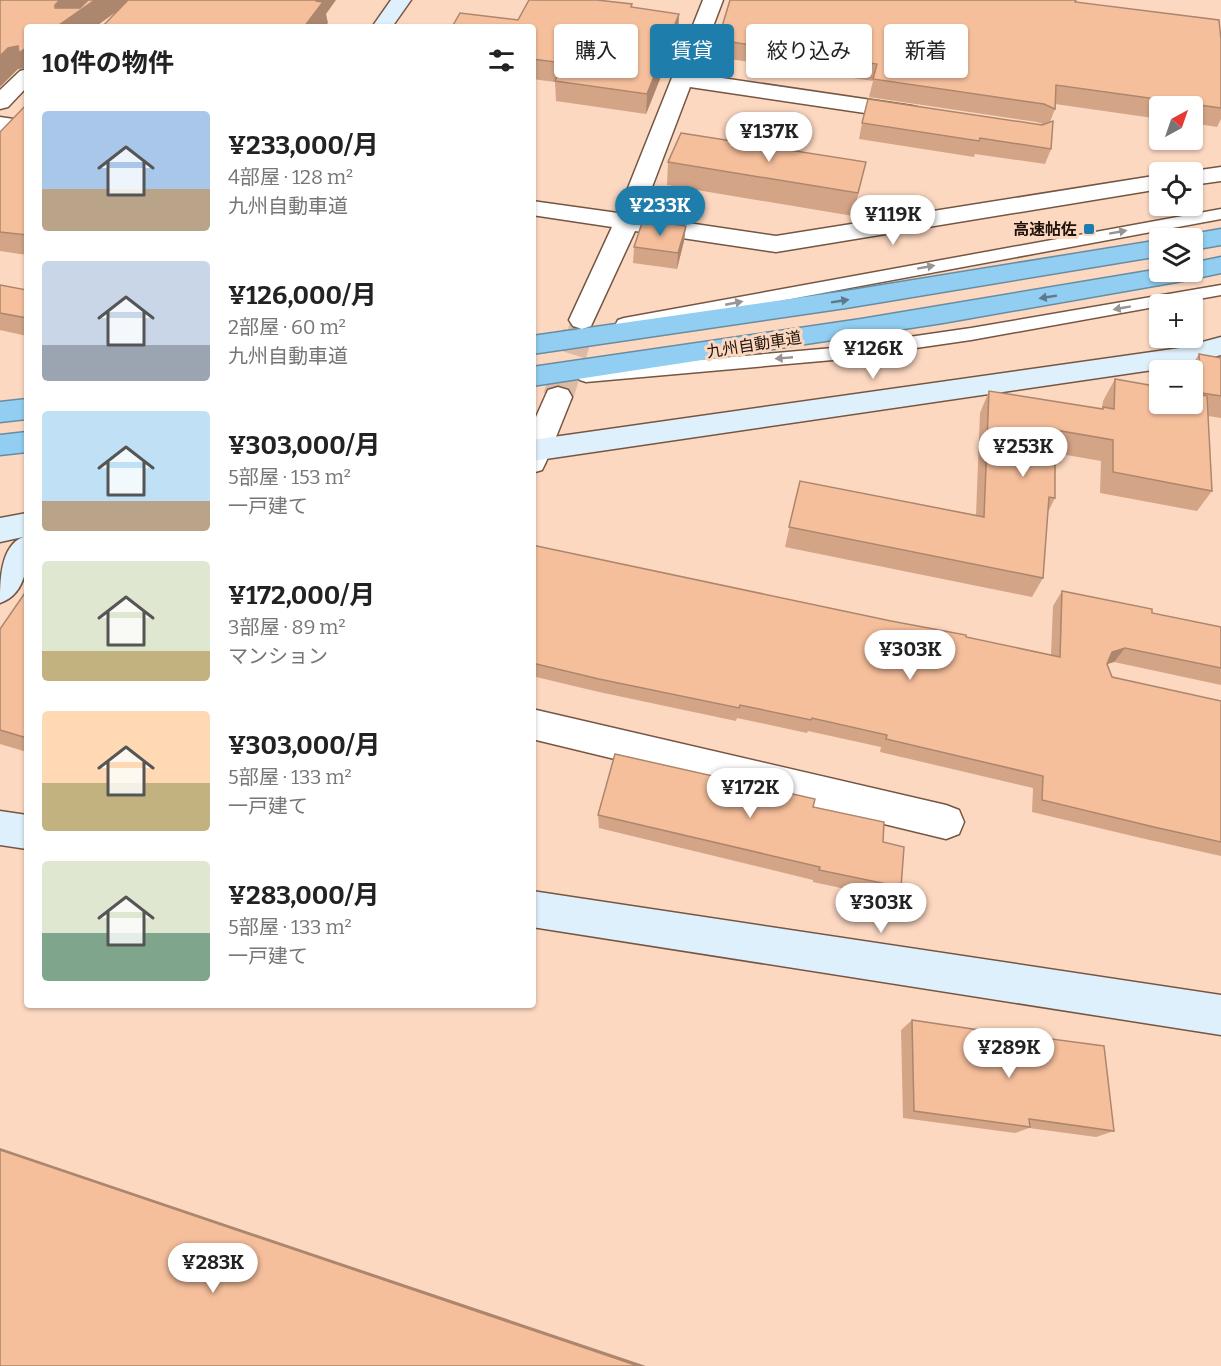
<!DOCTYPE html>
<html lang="ja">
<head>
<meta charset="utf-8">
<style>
	body { margin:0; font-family:Bitter,"Noto Sans JP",serif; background:#f6f6f6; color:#222; height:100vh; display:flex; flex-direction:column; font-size:22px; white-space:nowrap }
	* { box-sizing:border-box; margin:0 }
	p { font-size:20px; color:#767676 }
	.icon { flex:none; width:33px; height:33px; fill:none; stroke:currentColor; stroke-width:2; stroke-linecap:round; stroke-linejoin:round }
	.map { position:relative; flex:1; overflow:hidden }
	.panel { position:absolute; left:24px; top:24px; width:512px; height:984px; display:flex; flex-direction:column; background:#fff; border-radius:6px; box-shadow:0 2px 4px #0004 }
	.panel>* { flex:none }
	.hud { position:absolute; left:554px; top:24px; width:570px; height:54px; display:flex; gap:12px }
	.needle { width:39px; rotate:40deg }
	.controls { position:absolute; left:1149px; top:96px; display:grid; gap:12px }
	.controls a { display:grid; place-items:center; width:54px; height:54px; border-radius:6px; background:#fff; box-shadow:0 2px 4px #0004; font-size:30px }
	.price { position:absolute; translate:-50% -51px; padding:0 14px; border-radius:21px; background:#fff; color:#222; font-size:20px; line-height:39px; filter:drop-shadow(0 2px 3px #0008) }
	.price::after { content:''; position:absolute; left:50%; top:36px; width:18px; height:14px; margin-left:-9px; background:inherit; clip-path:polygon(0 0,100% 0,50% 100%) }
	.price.on { background:#1e7daa; color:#fff }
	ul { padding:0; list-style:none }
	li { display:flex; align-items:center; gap:18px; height:150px; padding:0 18px }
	li span { display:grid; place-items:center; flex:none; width:168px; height:120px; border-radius:6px; color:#555 }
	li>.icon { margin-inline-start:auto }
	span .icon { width:72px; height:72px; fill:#fffc; stroke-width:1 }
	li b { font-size:26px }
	h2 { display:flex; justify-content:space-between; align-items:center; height:72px; padding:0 18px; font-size:26px }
	.chip { padding:0 21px; border-radius:6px; background:#fff; box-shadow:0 2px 4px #0004; font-size:21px; line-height:54px }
	.chip.on { background:#1e7daa; color:#fff }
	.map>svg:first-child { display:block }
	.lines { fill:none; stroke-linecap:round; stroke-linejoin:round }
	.street-tunnel-far1 { stroke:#dbbaa6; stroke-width:22; stroke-dasharray:22 11; stroke-linecap:butt }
	.street-tunnel { stroke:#dbbaa6; stroke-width:30; stroke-dasharray:30 15; stroke-linecap:butt }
	.lane-casing { stroke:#755642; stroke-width:3 }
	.street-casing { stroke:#755642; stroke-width:3 }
	.secondary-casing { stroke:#755642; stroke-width:3 }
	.highway-casing { stroke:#698ca1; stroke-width:3 }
	.lane { fill:#fff; fill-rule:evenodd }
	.street { fill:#fff; fill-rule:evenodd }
	.secondary { fill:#def0fb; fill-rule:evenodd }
	.highway { fill:#91cef2; fill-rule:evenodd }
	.wall { fill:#d4a486 }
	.shaded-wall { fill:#ac866d }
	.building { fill:#f6bf9c; stroke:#ac866d; stroke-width:1.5 }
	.oneway { fill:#9a9491 }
	.oneway2 { fill:#5d798a }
	.poi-dot { fill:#1e7daa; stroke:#fcd8c1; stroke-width:2 }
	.labels { text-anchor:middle; stroke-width:6; stroke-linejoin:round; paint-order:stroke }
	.far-poi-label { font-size:16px; font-weight:bold; fill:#1e120a; stroke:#fcd8c1; text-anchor:end }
	.far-street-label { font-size:16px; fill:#1e120a; stroke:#fcd8c1 }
</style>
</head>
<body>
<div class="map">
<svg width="1221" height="1366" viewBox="0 0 1221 1366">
	<rect width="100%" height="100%" fill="#fcd8c1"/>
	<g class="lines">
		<path class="street-tunnel-far1" d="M578 334 582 320"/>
		<path class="street-tunnel" d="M558 397 578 333"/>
		<g class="lane-casing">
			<g id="lane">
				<path d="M1221 209V219L624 330 618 328 616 324 618 320 624 318Z"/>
				<path d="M1221 285V295L971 340 833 360 586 382 580 380 577 376 580 372 586 370 833 348 971 328Z"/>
			</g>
		</g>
		<g class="street-casing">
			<g id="street">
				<path d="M703 0H723L695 74 912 106 920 108 923 113 920 118 912 120 690 87 641 216 776 236 1160 175V189L776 252 635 231 591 326 582 329 573 326 569 320 612 227 532 215V201L618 213Z"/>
				<path d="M27 69V87L8 107 0 109V90L20 71Z"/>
				<path d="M0 117 27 121V135L0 131Z"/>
				<path d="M1221 167V181L1192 185V172H1186Z"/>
				<path d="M558 387 568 390 572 397 546 462 542 470 532 473V426L548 390Z"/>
				<path d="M532 709 946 805 959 810 964 822 959 834 946 839 532 739Z"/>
			</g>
		</g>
		<g class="secondary-casing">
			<g id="secondary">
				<path d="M391 0H411L392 27H372Z"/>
				<path d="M1221 337V355L1180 366 532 461V440L1180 348Z"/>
				<path d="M27 513C27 543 35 591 0 603 0 582 0 546 23 537L0 542V518Z"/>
				<path d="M0 811 27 815V849L0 845Z"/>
				<path d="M532 891 1221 995V1035L532 927Z"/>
			</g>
		</g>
		<g class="highway-casing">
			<g id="highway">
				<path d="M1221 229V245L1192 250V238H1182L1192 234Z"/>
				<path d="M1160 240V256L846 308 532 354V336L846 291Z"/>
				<path d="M1221 257V273L1188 280 943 323 532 386V367L861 319 1160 269V272H1192V263Z"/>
				<path d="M27 399V419L0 422V402Z"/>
				<path d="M27 432V452L0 455V435Z"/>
			</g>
		</g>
		<use href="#lane" class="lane"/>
		<use href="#street" class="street"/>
		<use href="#secondary" class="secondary"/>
		<use href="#highway" class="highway"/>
	</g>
	<g class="wall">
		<path d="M1075 2 1221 40V119L1217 127 1192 123V106H1160V119L1055 104V109L1050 122 1051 149 1045 164 975 154 974 157 859 139 862 123 1043 124 1037 122 869 97 873 81 717 57 718 40Z"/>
		<path d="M632 4V7L679 14 678 34 646 114 556 101 555 82 532 79V27L518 20Z"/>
		<path d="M27 104V255L0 251V132Z"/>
		<path d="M668 162H866L853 216 667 185Z"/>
		<path d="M686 226 684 241 677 269 633 263 634 247Z"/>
		<path d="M0 285 27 290V336L0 330Z"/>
		<path d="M1199 354 1221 358V418L1208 416 1212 491 1197 511 1100 493 1101 461 1055 453V498L1048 512 1043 578 1032 597 785 547 800 481 976 515 980 413 989 391 1102 409 1103 401 1115 379 1192 404V370H1189Z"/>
		<path d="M532 545 1051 655 1053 606 1062 591 1152 613 1221 627V685L1114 662 1107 664 1112 677 1221 701V856L1141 838 1032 812 1033 788 880 752 881 747 808 731 807 733 737 718 736 721 599 692 532 676Z"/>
		<path d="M27 590V752L0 744V629Z"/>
		<path d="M813 807 883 842 901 887 892 899 813 882V880L599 828 598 815Z"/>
		<path d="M912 1020 987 1038 1042 1045 1052 1039 1114 1131 1096 1137 1029 1128 1015 1133 903 1118 901 1030Z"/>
	</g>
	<g class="shaded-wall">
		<path d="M60 0H130V2L95 27H56L55 5Z"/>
		<path d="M316 0H336L326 14 328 23 324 27H304Z"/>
		<path d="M679 14 678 34 646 114 647 94Z"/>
		<path d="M18 46 27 47V69L26 68 18 69 0 87V56L8 48Z"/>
		<path d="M686 226 684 241 677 269 678 253Z"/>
		<path d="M1125 648 1114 662 1101 666 1112 652Z"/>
		<path d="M0 1148 646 1366H638L0 1150Z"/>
	</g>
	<g class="building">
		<path d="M0 0H60L55 5V8H80L88 0H95L56 27H27V47L19 53 18 46 8 48 0 56Z"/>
		<path d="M128 0H316V1L323 2 304 27H102Z"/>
		<path d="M529 0H597L632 4 631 7 679 14 647 94 555 81 564 63 532 59V27H452L460 13 518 20Z"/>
		<path d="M730 0H1076L1075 2 1219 20 1221 40V108L1056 85 1055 109 1044 104 873 79 877 64 718 40Z"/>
		<path d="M868 99 1042 125 1053 121 1051 149 980 138 979 141 862 123Z"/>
		<path d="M27 104V235L0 232V132Z"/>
		<path d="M681 133 866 162 858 193 668 162Z"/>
		<path d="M643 220 686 226 678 253 634 247Z"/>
		<path d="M0 285 27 290V318L0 313Z"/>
		<path d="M1199 354 1221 358V396L1202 393Z"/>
		<path d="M1115 379 1160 387V404H1192V393L1207 396 1212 491 1113 472V440L1055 430V498L1049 497 1043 578 789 527 800 481 984 517 989 391 1103 409V407L1114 409Z"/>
		<path d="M532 545 891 621 966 635V637L1060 657 1062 591 1152 609V613L1221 627V668L1125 648 1112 652 1107 664 1112 677 1221 701V842L1154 827 1042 800 1043 776 886 739 887 735 812 718 811 720 740 705 739 708 599 679 532 663Z"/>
		<path d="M27 590V738L0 730V629Z"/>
		<path d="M615 754 815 799 813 807 884 822 883 842 904 847 901 887 819 870 820 867 598 815Z"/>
		<path d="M912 1020 986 1031 987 1038 1053 1047 1052 1039 1104 1046 1114 1131 1029 1119 1030 1127 914 1111Z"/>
		<path d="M0 1150 638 1366H0Z"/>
	</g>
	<defs><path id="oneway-solid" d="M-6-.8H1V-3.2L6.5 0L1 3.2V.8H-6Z" transform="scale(1.5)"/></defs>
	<g class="oneway">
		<use href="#oneway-solid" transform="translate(1118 232) rotate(-10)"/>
		<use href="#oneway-solid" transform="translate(926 267) rotate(-10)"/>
		<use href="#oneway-solid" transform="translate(734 303) rotate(-11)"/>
		<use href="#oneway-solid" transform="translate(1122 308) rotate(170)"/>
		<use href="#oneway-solid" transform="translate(784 358) rotate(175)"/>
	</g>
	<g class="oneway2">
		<use href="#oneway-solid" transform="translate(1048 297) rotate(171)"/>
		<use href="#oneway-solid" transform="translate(840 301) rotate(-9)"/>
	</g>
	<rect class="poi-dot" x="1083" y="223" width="12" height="12" rx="3"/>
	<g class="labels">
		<g class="far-poi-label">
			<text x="1077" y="235">高速帖佐</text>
		</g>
		<g class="far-street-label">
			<text transform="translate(754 344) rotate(-9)" y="6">九州自動車道</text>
		</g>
	</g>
</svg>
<div class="controls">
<a><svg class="needle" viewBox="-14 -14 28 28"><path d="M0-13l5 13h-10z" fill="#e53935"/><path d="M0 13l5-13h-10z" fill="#767676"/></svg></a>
<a><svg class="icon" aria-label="locate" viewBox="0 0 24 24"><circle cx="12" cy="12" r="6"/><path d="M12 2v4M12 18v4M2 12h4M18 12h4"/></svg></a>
<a><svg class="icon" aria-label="layers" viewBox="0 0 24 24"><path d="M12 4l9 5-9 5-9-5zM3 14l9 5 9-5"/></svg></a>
<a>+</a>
<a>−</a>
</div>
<b class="price" style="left:769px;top:163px">¥137K</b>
<b class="price on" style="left:660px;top:237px">¥233K</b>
<b class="price" style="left:893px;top:246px">¥119K</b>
<b class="price" style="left:873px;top:380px">¥126K</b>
<b class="price" style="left:1023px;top:478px">¥253K</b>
<b class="price" style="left:910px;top:681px">¥303K</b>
<b class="price" style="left:750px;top:819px">¥172K</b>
<b class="price" style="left:881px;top:934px">¥303K</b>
<b class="price" style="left:1009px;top:1079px">¥289K</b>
<b class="price" style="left:213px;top:1294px">¥283K</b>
<div class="hud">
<a class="chip">購入</a>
<a class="chip on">賃貸</a>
<a class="chip">絞り込み</a>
<a class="chip">新着</a>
</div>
<section class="panel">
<h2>10件の物件<svg class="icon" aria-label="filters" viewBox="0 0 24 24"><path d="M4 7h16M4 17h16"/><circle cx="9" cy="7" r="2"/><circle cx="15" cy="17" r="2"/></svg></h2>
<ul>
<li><span style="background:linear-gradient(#a9c7e8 65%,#b9a48a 0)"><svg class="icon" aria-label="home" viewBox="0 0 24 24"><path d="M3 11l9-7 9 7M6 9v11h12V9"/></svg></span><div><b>¥233,000/月</b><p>4部屋 · 128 m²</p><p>九州自動車道</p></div></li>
<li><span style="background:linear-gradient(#c9d6e8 70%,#9aa5b1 0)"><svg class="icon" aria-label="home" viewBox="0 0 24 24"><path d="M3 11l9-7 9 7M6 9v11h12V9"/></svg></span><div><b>¥126,000/月</b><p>2部屋 · 60 m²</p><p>九州自動車道</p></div></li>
<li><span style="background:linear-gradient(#bfe0f5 75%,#b9a48a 0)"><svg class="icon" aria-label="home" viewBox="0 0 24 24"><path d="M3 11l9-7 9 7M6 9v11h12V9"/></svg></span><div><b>¥303,000/月</b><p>5部屋 · 153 m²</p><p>一戸建て</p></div></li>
<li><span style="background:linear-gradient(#dfe7d0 75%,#c2b280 0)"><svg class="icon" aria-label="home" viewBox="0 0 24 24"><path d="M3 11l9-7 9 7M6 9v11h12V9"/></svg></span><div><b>¥172,000/月</b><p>3部屋 · 89 m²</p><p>マンション</p></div></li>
<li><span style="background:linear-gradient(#ffd9b3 60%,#c2b280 0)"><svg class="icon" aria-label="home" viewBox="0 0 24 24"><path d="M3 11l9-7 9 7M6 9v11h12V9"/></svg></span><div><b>¥303,000/月</b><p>5部屋 · 133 m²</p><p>一戸建て</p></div></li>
<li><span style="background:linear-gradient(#dfe7d0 60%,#7fa58c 0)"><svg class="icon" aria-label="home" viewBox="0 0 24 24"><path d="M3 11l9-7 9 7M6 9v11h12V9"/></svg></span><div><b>¥283,000/月</b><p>5部屋 · 133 m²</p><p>一戸建て</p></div></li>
</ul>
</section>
</div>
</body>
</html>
